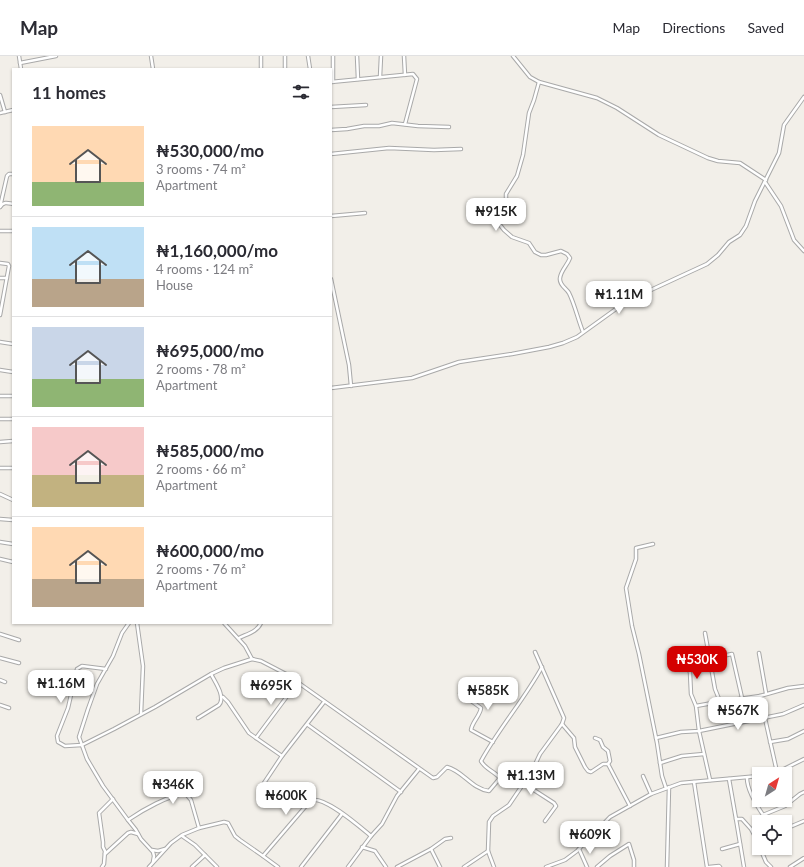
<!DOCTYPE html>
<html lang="en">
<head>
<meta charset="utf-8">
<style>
	body { margin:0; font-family:Lato,sans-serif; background:#f7f7f7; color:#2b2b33; height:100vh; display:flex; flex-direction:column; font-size:15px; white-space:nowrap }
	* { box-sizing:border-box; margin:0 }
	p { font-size:13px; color:#7c7c81 }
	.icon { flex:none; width:22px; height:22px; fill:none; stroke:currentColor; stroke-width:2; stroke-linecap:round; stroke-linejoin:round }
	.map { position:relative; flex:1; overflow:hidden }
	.panel { position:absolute; left:12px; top:12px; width:320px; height:556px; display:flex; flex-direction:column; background:#fff; border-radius:0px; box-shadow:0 1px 3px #0004 }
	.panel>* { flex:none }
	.needle { width:26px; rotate:37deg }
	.controls { position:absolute; left:752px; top:711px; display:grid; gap:8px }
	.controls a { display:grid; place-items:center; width:40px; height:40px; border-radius:0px; background:#fff; box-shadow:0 1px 3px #0004; font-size:20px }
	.price { position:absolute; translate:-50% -34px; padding:0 9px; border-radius:8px; background:#fff; color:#222; font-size:13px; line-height:26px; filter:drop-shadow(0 1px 2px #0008) }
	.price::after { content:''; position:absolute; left:50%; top:24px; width:12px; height:9px; margin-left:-6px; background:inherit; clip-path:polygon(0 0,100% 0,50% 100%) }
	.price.active { background:#d40000; color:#fff }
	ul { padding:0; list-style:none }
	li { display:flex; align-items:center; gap:12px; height:100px; padding:0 20px }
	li+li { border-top:1px solid #e1e1e2 }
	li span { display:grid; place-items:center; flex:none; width:112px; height:80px; border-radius:0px; color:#555 }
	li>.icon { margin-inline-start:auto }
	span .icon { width:48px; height:48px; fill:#fffc; stroke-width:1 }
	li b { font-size:17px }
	h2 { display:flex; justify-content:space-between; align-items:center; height:48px; padding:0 20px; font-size:17px }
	header { display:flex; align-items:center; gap:24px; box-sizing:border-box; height:56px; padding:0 20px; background:#fff; border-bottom:1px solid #e1e1e2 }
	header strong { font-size:19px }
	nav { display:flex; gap:22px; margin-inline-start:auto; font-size:14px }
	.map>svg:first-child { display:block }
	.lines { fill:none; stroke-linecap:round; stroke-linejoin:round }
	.minor-casing { stroke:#a9a9a9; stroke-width:4.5 }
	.minor { stroke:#fff; stroke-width:2.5 }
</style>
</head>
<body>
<header>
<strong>Map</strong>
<nav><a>Map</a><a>Directions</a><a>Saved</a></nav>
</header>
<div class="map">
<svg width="804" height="811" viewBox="0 0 804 811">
	<rect width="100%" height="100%" fill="#f2efe9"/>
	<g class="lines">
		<g class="minor-casing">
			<g id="minor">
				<path d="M19 0 21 13"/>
				<path d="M151 0 153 13"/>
				<path d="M261 0V13"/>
				<path d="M285 0V13"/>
				<path d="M308 0 310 13"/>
				<path d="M333 0V26"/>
				<path d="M357 0 358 23"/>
				<path d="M404 0 405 19"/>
				<path d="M513 0 530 21 539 26 597 42 617 52 659 79 708 102 718 105 740 107 766 124"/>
				<path d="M20 7 56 0"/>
				<path d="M380 21 381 0"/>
				<path d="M331 26 413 18 417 23 405 68"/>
				<path d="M539 26 534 44 529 57 523 99 517 120 506 138V145L501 155 499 163 500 169 504 174 512 181 529 187 535 196 541 199H546L561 195 567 198 570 202C567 210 561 214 560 222 559 229 566 232 569 237 575 249 578 264 583 276"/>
				<path d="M0 39 5 56"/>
				<path d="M331 51 366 49"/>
				<path d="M0 57 13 54"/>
				<path d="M331 74 347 73 364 70H379L392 67 418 70 449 71"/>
				<path d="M331 98 389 92 434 94 461 93"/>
				<path d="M765 126 781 150 794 184 804 195"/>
				<path d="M0 151 7 120 9 118H13"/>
				<path d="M0 151C4 145 8 147 13 148"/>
				<path d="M331 160 365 157"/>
				<path d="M0 175H13"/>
				<path d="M0 207 8 208 9 210 0 259"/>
				<path d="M0 222H7"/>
				<path d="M331 223 349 309 351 330"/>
				<path d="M0 286 13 288"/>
				<path d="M0 314 13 316"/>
				<path d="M331 332 412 322 459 306 512 298 549 291 563 287 577 281 627 245 707 208 718 199 729 186 740 179 746 170 755 145 779 97 784 69 804 41"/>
				<path d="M0 340H13"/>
				<path d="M0 363H13"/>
				<path d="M0 386 13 385"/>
				<path d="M0 412H13"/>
				<path d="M0 438 13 444"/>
				<path d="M0 463 13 464"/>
				<path d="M0 486 13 488"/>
				<path d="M653 488 636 492V503L626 532 632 570 639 598 657 687 662 720 666 732"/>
				<path d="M0 503 13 506"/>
				<path d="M129 567 122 577 113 600 97 628 88 653 79 681 87 703 103 730 128 764 136 774 141 783 153 796 154 800 153 806"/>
				<path d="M137 567 143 610 141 658"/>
				<path d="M224 567 245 590 252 603"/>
				<path d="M0 578 19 584"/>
				<path d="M239 582C247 578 257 576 261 567"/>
				<path d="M759 597 766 637"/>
				<path d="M0 602 19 607"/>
				<path d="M686 602 690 617 691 638 696 650"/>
				<path d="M687 607 732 598 742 642"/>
				<path d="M106 613 82 610 77 613 68 652 57 680 58 686 65 690 82 689 114 673 155 651 211 618 224 612 252 603 261 605 286 618 433 722 437 721 447 711C463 715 472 733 489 735L500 722C495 716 484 712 481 705 499 672 524 644 542 611"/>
				<path d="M0 624 5 626"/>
				<path d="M460 637 481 652C480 660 472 666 471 674L493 686"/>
				<path d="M760 640 788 632 804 630"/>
				<path d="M223 641 228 646 249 677 282 700"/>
				<path d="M718 646 760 640 777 716"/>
				<path d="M0 649 9 652"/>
				<path d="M198 662 219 649C226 641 215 626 211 618"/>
				<path d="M562 668 574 682 575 691 585 711 588 715 591 716 603 708H608"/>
				<path d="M308 669 401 736"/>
				<path d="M256 682 297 627"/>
				<path d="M595 682 600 684 603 691 608 695 610 705 608 708 630 750"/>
				<path d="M656 682 681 676 699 675 696 650 718 646 719 643 715 633 705 577"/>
				<path d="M770 686 788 683 804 675"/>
				<path d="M660 707 682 700 704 698"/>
				<path d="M768 718 782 714 804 703"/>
				<path d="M643 720 651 738"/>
				<path d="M500 722 506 717 509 718 554 747 556 750 545 765"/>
				<path d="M747 722C747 735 760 755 768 766"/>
				<path d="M729 723 736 763H742L751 773 759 788"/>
				<path d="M710 724 699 675 783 658 804 649"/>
				<path d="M694 726 707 811"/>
				<path d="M262 730 282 700 324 646"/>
				<path d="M763 759 785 750 800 738 804 736"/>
				<path d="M736 763 744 811"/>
				<path d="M128 764C141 755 170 738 186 738L191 744 199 772 182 779 171 787 149 811"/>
				<path d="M199 772 224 766 228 767 235 780 240 784 263 800"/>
				<path d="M785 773 804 765"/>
				<path d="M182 780 195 789 217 811"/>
				<path d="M362 791 375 795 386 811"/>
				<path d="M760 792 766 806 771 811"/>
				<path d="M431 793 440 811"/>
				<path d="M579 793 587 811"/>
				<path d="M722 793 740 788"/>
				<path d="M152 794 158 795 165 793"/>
				<path d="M105 798 128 777 131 776 138 778"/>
				<path d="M102 811 104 808 105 795 103 791V786L99 757 113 743"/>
				<path d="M192 811 205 799"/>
				<path d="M278 811 263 800 311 744C325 740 359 770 371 780"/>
				<path d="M301 811 342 758"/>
				<path d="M348 811 371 780 382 768 397 740 419 713"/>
				<path d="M397 811 431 793 445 783 451 782"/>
				<path d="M464 811 488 795"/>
				<path d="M494 811 488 795 489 766 493 760 509 749 532 715 540 698 562 668 564 662 535 596"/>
				<path d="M546 811 565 804 577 795 610 761 651 738 681 727 759 720"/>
				<path d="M597 811 610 800 629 788 634 804V811"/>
				<path d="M667 811 669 731"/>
				<path d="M709 811 719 810 720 811"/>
				<path d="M790 811 804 802"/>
			</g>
		</g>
		<use href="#minor" class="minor"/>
	</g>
</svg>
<div class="controls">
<a><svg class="needle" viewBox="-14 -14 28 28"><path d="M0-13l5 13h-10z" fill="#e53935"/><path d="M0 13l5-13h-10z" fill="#7c7c81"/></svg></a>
<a><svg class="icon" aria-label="locate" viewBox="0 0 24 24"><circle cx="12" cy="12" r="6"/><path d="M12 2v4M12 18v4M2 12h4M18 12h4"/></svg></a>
</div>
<b class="price" style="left:496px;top:176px">₦915K</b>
<b class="price" style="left:619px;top:259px">₦1.11M</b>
<b class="price active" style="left:697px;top:624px">₦530K</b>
<b class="price" style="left:61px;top:648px">₦1.16M</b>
<b class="price" style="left:271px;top:650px">₦695K</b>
<b class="price" style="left:488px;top:655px">₦585K</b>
<b class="price" style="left:738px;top:675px">₦567K</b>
<b class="price" style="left:531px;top:740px">₦1.13M</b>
<b class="price" style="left:173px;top:749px">₦346K</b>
<b class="price" style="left:286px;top:760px">₦600K</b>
<b class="price" style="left:590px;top:799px">₦609K</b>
<section class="panel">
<h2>11 homes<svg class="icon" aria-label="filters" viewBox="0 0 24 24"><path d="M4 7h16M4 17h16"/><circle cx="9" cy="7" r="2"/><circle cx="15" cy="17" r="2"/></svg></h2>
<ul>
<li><span style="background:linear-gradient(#ffd9b3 70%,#8fb573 0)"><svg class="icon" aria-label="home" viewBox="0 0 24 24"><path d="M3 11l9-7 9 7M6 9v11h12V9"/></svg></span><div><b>₦530,000/mo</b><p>3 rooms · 74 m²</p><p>Apartment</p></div></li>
<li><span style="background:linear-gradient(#bfe0f5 65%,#b9a48a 0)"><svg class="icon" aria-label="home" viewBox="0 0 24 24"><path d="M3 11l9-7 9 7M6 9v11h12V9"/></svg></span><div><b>₦1,160,000/mo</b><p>4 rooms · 124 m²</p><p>House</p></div></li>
<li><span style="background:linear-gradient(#c9d6e8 65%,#8fb573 0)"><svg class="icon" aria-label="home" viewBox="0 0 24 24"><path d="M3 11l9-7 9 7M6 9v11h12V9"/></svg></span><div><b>₦695,000/mo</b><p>2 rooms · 78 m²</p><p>Apartment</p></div></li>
<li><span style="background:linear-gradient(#f6c9c9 60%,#c2b280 0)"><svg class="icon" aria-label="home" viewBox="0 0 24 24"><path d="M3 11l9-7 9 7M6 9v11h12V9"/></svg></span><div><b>₦585,000/mo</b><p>2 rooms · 66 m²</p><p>Apartment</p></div></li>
<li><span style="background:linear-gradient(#ffd9b3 65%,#b9a48a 0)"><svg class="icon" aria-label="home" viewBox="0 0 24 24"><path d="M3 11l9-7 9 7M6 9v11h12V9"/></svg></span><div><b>₦600,000/mo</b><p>2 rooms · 76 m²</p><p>Apartment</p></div></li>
</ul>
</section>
</div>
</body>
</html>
